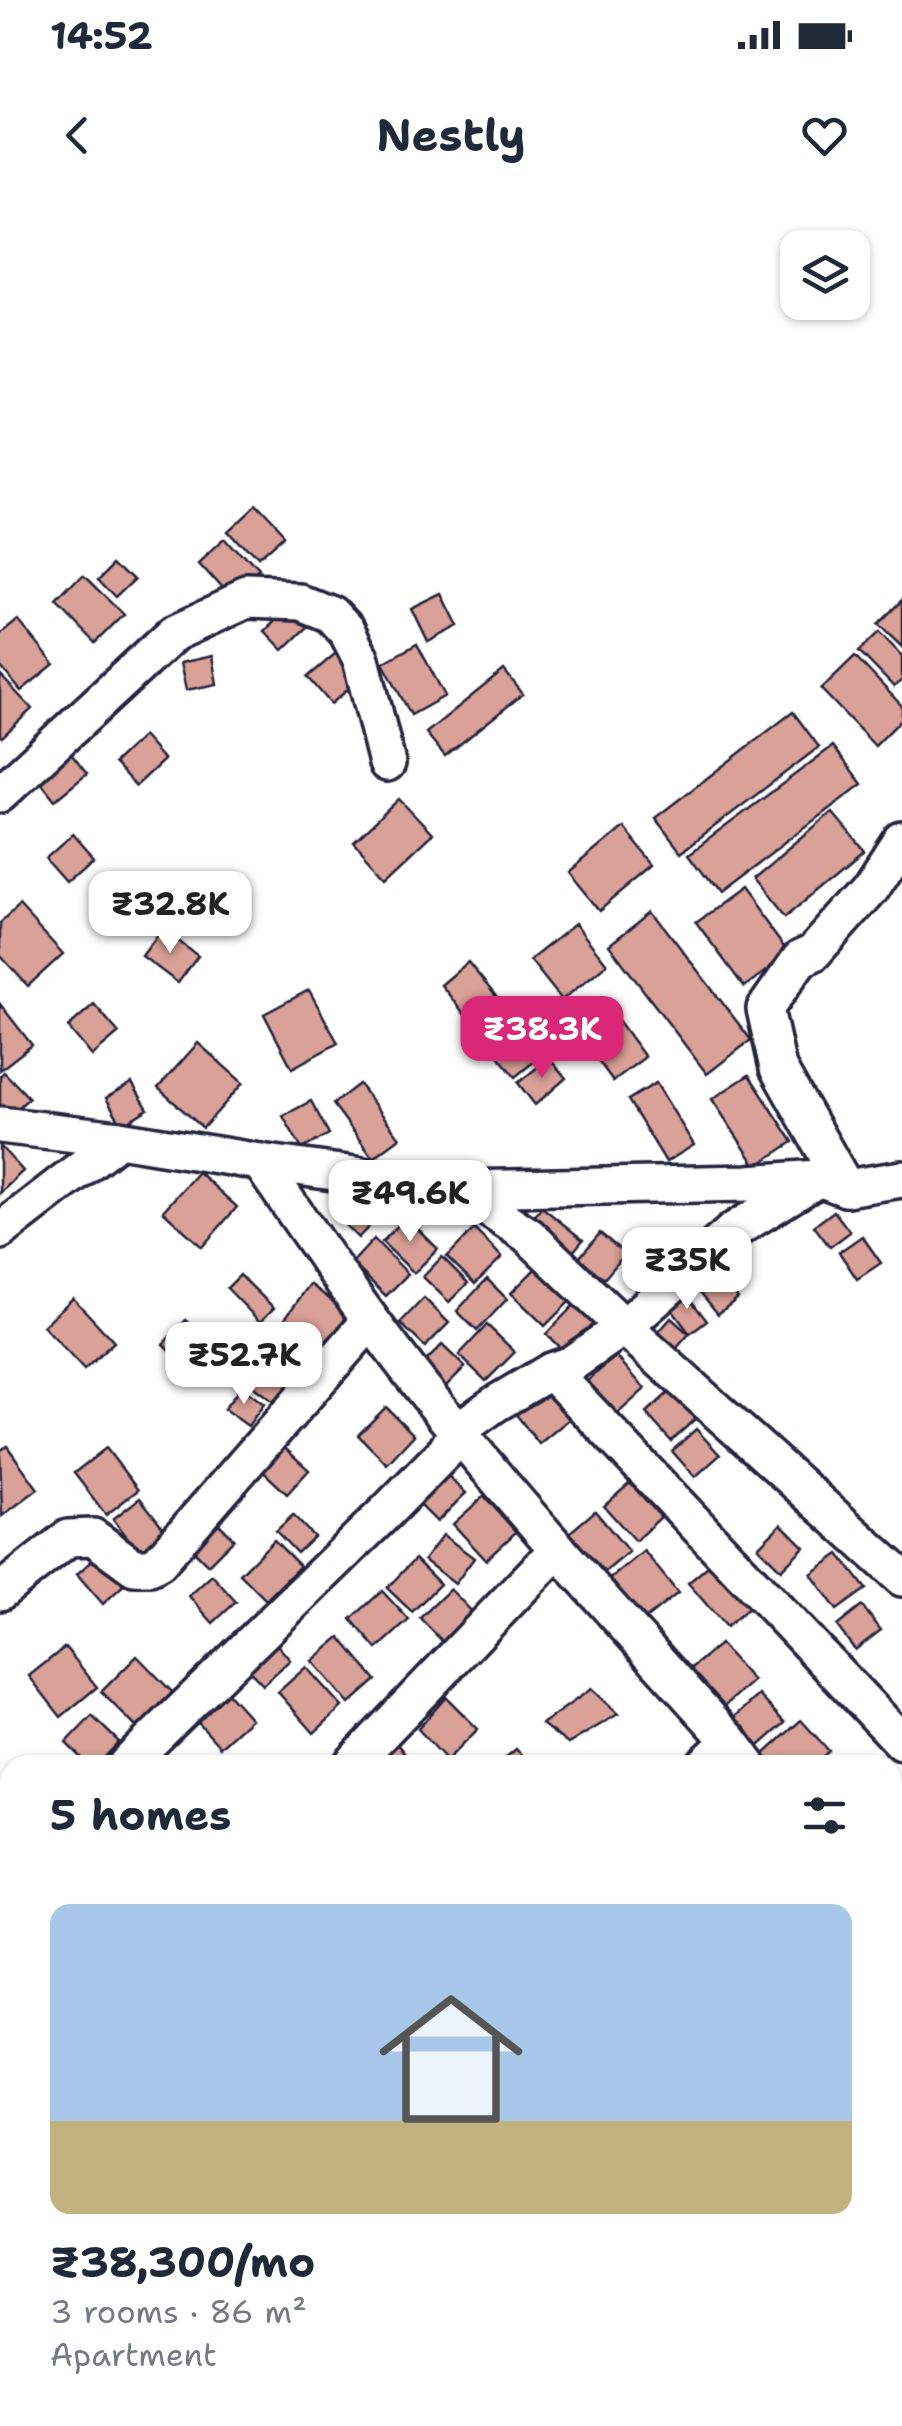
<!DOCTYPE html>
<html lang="en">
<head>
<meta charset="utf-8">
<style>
	body { margin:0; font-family:"Shantell Sans",sans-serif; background:#f6f6f7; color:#1f2937; height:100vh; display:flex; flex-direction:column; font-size:38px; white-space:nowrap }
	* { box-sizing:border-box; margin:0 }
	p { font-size:32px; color:#747a83 }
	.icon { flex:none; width:55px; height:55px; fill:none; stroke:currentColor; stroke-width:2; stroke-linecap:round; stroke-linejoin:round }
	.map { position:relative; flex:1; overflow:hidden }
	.side { position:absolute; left:0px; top:1555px; width:902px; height:672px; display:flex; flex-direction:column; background:#fff; border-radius:30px 30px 0 0; box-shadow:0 2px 8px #0004 }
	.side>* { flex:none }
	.buttons { position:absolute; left:780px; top:30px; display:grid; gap:20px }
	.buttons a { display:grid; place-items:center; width:90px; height:90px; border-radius:20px; background:#fff; box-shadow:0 2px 8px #0004; font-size:50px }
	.price { position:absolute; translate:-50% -85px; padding:0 22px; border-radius:20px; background:#fff; color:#222; font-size:32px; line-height:65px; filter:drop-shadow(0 2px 5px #0008) }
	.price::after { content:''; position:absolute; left:50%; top:60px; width:30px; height:22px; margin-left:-15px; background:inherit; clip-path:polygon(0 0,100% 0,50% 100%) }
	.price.active { background:#db2777; color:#fff }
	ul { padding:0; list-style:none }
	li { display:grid; align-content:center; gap:20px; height:530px; padding:0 50px }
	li+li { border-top:2px solid #e0e1e3 }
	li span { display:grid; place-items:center; height:310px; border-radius:20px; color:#555 }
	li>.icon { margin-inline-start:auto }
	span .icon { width:180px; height:180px; fill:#fffc; stroke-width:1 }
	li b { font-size:42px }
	h2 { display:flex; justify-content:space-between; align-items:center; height:120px; padding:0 50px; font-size:42px }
	.status { display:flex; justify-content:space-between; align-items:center; height:70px; padding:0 50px; background:#fff; direction:ltr }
	.status svg { height:28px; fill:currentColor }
	header { display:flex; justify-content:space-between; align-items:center; height:130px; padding:0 50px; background:#fff; font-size:45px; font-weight:700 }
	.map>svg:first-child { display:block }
	.building { fill:#daa198; stroke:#22223b; stroke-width:2.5 }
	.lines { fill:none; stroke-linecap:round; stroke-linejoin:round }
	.street-casing { stroke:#22223b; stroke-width:42 }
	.street { stroke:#fff; stroke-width:35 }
</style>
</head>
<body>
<div class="status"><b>14:52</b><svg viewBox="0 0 49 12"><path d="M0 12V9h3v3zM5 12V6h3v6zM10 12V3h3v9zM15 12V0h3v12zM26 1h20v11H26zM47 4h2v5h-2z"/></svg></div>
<header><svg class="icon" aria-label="back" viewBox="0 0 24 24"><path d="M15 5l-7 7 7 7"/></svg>Nestly<svg class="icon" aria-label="heart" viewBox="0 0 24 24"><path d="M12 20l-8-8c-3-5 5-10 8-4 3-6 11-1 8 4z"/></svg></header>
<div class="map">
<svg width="902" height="2226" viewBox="0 0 902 2226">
	<rect width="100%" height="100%" fill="#fff"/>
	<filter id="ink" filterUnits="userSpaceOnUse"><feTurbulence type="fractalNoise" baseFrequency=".01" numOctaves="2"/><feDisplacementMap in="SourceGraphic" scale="20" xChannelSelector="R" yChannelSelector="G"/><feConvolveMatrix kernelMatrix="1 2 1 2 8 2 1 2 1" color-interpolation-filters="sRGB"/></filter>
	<g filter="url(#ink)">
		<g class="building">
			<path d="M254 308 286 342 259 366 228 332Z"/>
			<path d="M225 340 259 378 233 402 199 364Z"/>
			<path d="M119 357 138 376 117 396 99 377Z"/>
			<path d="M85 375 124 414 95 443 57 404Z"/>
			<path d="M443 394 459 426 428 442 412 409Z"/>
			<path d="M902 400V447L878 424Z"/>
			<path d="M290 406 309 425 283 450 265 431Z"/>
			<path d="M18 420 54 464 21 491 0 466V435Z"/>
			<path d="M879 432 902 456V480L894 487 859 451Z"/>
			<path d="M417 444 445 496 411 515 383 463Z"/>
			<path d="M336 453 359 480 331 504 308 477Z"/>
			<path d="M212 456 217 484 186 490 180 463Z"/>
			<path d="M855 456 902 506V519L875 546 821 489Z"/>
			<path d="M504 470 523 494 445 556 426 533Z"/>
			<path d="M0 475 32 509 2 537 0 536Z"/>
			<path d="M793 512 819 547 681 652 655 618Z"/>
			<path d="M143 536 164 560 136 586 114 563Z"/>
			<path d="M833 546 862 584 718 693 689 654Z"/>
			<path d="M68 550 87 574 55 600 36 576Z"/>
			<path d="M399 599 432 634 386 677 354 642Z"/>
			<path d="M832 612 865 651 784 718 752 679Z"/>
			<path d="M623 627 654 665 599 711 568 673Z"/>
			<path d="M73 634 94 658 67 682 46 658Z"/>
			<path d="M741 689 789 754 744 787 696 722Z"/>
			<path d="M19 706 63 754 28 786 0 755V723Z"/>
			<path d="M652 711 751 840 707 874 609 745Z"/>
			<path d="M575 724 607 764 562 800 530 760Z"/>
			<path d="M162 729 198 756 178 783 142 756Z"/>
			<path d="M468 762 543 854 515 877 441 785Z"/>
			<path d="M309 790 338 843 292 868 264 814Z"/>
			<path d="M0 804 32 845 0 870Z"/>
			<path d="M94 804 119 833 92 856 68 827Z"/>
			<path d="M615 816 645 857 613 881 583 840Z"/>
			<path d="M198 843 243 883 203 928 158 888Z"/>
			<path d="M549 858 566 878 535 905 518 883Z"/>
			<path d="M4 872 29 898 10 915 0 905V876Z"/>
			<path d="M749 875 793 942 756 966 712 899Z"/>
			<path d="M132 883 148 909 122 925 106 898Z"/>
			<path d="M656 883 694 945 666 962 628 900Z"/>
			<path d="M359 884 400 938 373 958 333 904Z"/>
			<path d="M311 901 329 934 302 949 283 916Z"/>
			<path d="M0 946 23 971 0 993Z"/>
			<path d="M198 972 237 1007 202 1047 163 1011Z"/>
			<path d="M351 990 378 1017 358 1038 331 1011Z"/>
			<path d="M542 1007 583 1040 567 1059 526 1026Z"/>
			<path d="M834 1011 850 1032 830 1047 814 1026Z"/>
			<path d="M406 1017 438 1049 414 1073 382 1042Z"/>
			<path d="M474 1029 502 1057 475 1084 447 1057Z"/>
			<path d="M600 1033 625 1054 604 1079 579 1058Z"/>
			<path d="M862 1036 881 1063 857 1079 839 1052Z"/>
			<path d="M374 1039 408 1074 386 1096 352 1063Z"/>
			<path d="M442 1057 468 1083 449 1102 423 1077Z"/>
			<path d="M537 1067 571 1100 545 1126 511 1093Z"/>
			<path d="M240 1075 274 1108 260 1122 227 1088Z"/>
			<path d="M720 1076 738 1098 718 1114 700 1092Z"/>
			<path d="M487 1079 507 1099 477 1131 457 1111Z"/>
			<path d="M310 1084 349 1114 318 1154 280 1125Z"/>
			<path d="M683 1090 707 1121 690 1134 667 1103Z"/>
			<path d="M73 1098 114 1142 84 1170 43 1126Z"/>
			<path d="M424 1098 449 1123 425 1147 400 1123Z"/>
			<path d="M575 1104 599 1127 569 1157 546 1134Z"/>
			<path d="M671 1118 689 1134 675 1150 657 1134Z"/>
			<path d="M186 1120 210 1144 187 1167 163 1144Z"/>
			<path d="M487 1125 515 1152 486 1181 459 1155Z"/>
			<path d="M280 1132 307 1155 289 1177 261 1154Z"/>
			<path d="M442 1145 465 1167 443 1189 420 1167Z"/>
			<path d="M616 1156 645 1189 615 1216 585 1183Z"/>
			<path d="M265 1166 293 1187 279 1206 251 1185Z"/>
			<path d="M677 1185 702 1213 671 1241 646 1213Z"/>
			<path d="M549 1186 573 1216 539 1244 515 1213Z"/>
			<path d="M241 1187 264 1204 248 1226 224 1209Z"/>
			<path d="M386 1207 414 1235 387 1264 358 1235Z"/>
			<path d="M696 1229 720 1255 695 1277 672 1251Z"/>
			<path d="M277 1241 309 1270 287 1294 255 1264Z"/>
			<path d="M7 1246 38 1289 2 1316 0 1251Z"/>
			<path d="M106 1248 138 1290 106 1315 74 1273Z"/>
			<path d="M444 1272 466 1293 437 1322 416 1301Z"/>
			<path d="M630 1283 661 1317 635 1341 604 1306Z"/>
			<path d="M484 1296 516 1332 486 1360 453 1324Z"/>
			<path d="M140 1298 169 1335 142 1356 113 1319Z"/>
			<path d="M595 1311 629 1352 600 1376 567 1335Z"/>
			<path d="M293 1315 314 1337 297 1353 276 1331Z"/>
			<path d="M215 1320 234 1339 208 1365 189 1346Z"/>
			<path d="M781 1324 804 1347 781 1370 758 1347Z"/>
			<path d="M443 1335 474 1358 455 1384 424 1360Z"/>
			<path d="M274 1340 300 1366 266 1400 240 1374Z"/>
			<path d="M644 1351 678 1393 639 1424 606 1382Z"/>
			<path d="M101 1352 128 1381 103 1404 77 1374Z"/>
			<path d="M839 1354 866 1389 837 1410 811 1374Z"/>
			<path d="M720 1356 758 1400 726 1427 688 1383Z"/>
			<path d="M415 1359 440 1384 412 1412 387 1388Z"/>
			<path d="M212 1375 236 1402 213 1423 189 1396Z"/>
			<path d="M450 1389 477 1417 447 1446 420 1418Z"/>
			<path d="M382 1391 409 1420 377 1449 351 1419Z"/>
			<path d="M862 1406 881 1430 855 1450 837 1426Z"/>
			<path d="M340 1437 376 1480 349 1504 312 1461Z"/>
			<path d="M274 1441 290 1460 263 1485 246 1467Z"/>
			<path d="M720 1444 753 1481 719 1511 686 1473Z"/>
			<path d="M65 1447 97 1487 61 1517 29 1476Z"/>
			<path d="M137 1456 173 1493 137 1528 101 1492Z"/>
			<path d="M306 1467 342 1507 314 1533 278 1492Z"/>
			<path d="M591 1489 618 1514 568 1544 542 1524Z"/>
			<path d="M225 1490 251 1519 220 1547 194 1518Z"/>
			<path d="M759 1495 785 1523 753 1551 728 1523Z"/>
			<path d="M446 1497 478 1529 447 1560 418 1529Z"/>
			<path d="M92 1516 119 1542 97 1565H88L66 1543Z"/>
			<path d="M801 1520 829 1551 814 1565H772L763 1555Z"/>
			<path d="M397 1544 414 1565H379Z"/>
			<path d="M516 1549 531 1565H497Z"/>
			<path d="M0 1788 10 1800V1836L0 1845Z"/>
			<path d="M10 1901V1975L0 1963V1910Z"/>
			<path d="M237 2218H283L289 2226H237L233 2221Z"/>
			<path d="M604 2218H646L636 2226H612Z"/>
		</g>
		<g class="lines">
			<g class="street-casing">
				<g id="street">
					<path d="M0 594 174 433 246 400 300 402 330 414 347 432 361 459 387 563"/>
					<path d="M0 925 119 939 260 962 458 989 748 983 819 978 846 988 902 979"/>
					<path d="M260 962C323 1054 386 1146 458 1232 545 1338 638 1439 730 1541L748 1565"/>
					<path d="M846 988 778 868 765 809 800 759 813 753 871 688 902 640"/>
					<path d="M458 989 528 1035 624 1127 902 1378"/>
					<path d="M0 1031 119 939"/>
					<path d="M551 1171 902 1542"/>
					<path d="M0 1392 68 1338 93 1337 134 1367H150L159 1362 370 1121"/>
					<path d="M126 1565 385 1313 446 1251 457 1231 495 1204 551 1171 571 1164 624 1127 733 1031 819 978"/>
					<path d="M351 1565 558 1349"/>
					<path d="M704 1565 730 1541"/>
					<path d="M0 1676 10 1667"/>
					<path d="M892 1745 902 1755"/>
					<path d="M0 1896 10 1887"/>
					<path d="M892 1968 902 1957"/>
					<path d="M0 1989 10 2002"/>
					<path d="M184 2218 191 2226"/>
					<path d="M712 2218 721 2226"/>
					<path d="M0 2224 10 2214"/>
					<path d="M345 2226 354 2218"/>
					<path d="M669 2226 677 2218"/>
				</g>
			</g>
			<use href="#street" class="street"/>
		</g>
	</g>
</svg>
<div class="buttons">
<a><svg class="icon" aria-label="layers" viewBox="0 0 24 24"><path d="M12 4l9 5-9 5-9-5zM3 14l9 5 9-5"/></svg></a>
</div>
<b class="price" style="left:170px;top:756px">₹32.8K</b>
<b class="price active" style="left:542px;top:881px">₹38.3K</b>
<b class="price" style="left:410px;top:1045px">₹49.6K</b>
<b class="price" style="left:687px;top:1112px">₹35K</b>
<b class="price" style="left:244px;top:1207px">₹52.7K</b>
<section class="side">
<h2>5 homes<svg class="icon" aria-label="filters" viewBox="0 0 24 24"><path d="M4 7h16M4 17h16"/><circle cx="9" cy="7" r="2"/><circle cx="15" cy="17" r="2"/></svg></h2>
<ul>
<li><span style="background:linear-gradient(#a9c7e8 70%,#c2b280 0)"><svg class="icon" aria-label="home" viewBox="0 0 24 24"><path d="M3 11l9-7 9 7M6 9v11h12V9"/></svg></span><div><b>₹38,300/mo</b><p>3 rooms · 86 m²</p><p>Apartment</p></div></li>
</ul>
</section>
</div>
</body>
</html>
